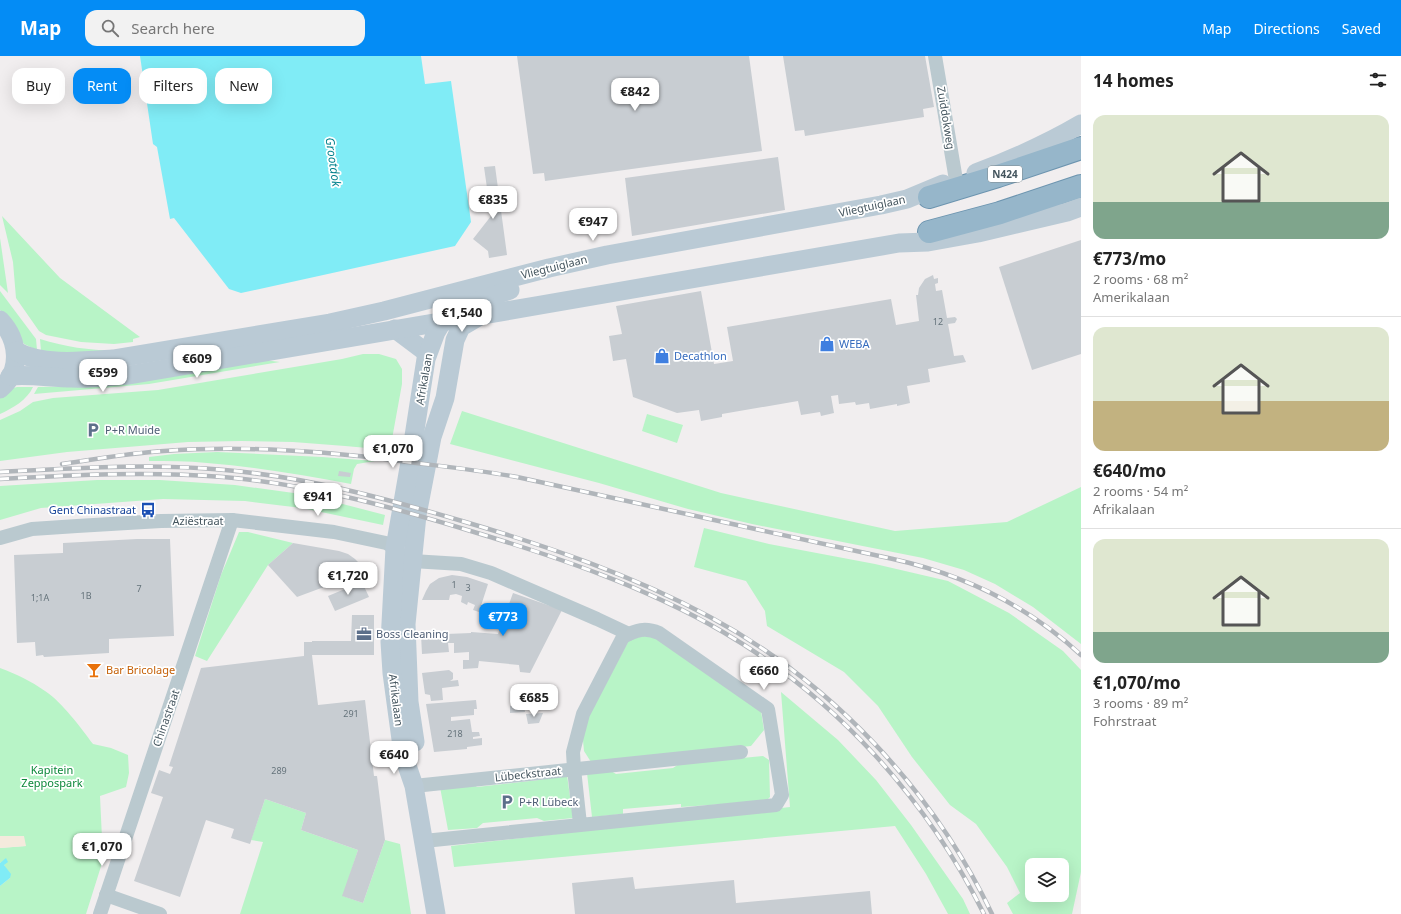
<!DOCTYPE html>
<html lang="en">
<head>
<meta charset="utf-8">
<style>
	body { margin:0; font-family:"Noto Sans",sans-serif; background:#f2f2f2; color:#222; height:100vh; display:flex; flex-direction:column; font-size:15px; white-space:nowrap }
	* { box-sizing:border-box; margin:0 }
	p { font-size:13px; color:#767676 }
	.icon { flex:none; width:22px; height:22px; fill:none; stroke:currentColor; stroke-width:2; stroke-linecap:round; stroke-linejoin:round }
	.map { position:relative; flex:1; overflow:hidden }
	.sheet { display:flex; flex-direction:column; background:#fff; width:320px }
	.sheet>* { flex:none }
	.hud { position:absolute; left:12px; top:12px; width:380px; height:36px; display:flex; gap:8px }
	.tools { position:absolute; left:1025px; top:802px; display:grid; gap:8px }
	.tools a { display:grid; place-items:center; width:44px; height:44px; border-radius:8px; background:#fff; box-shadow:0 4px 16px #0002; font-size:20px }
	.price { position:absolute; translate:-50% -34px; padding:0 9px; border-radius:8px; background:#fff; color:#222; font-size:13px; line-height:26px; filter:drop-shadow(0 1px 2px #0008) }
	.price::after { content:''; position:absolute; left:50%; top:24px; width:12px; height:9px; margin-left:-6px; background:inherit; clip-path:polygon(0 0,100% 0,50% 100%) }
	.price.selected { background:#048cf5; color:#fff }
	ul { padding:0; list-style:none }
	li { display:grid; align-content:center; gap:8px; height:212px; padding:0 12px }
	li+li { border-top:1px solid #e0e0e0 }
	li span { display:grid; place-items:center; height:124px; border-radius:12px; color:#555 }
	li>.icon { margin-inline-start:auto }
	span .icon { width:72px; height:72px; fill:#fffc; stroke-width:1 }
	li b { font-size:17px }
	h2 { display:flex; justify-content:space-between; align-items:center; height:48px; padding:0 12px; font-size:17px }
	.pill { padding:0 14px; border-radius:12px; background:#fff; box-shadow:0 4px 16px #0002; font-size:14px; line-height:36px }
	.pill.selected { background:#048cf5; color:#fff }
	header { display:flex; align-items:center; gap:24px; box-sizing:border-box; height:56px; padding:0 20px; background:#048cf5; color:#fff }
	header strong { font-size:19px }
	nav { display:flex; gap:22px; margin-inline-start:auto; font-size:14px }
	.search { width:280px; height:36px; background:#f2f2f2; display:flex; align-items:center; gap:10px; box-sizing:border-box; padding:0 14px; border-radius:12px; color:#767676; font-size:15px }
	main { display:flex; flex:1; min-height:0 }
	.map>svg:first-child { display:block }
	.green { fill:#b8f4c7; fill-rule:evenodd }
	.sand { fill:#f4eadd }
	.water { fill:#80ecf6 }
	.building { fill:#c8cdd2 }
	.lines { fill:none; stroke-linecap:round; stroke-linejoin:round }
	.trunk-casing { stroke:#6c94af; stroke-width:24 }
	.minor { stroke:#bac9cf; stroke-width:14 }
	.secondary { stroke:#bacad5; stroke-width:19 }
	.trunk { stroke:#96b6ca; stroke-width:22 }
	.rail-casing { stroke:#b0b5ba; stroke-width:4.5 }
	.rail { stroke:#fff; stroke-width:3; stroke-dasharray:9; stroke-linecap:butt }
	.labels { text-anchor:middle; stroke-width:3.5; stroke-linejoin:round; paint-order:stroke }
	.number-label { font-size:9px; fill:#65737b }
	.shield { fill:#fff; stroke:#7c888e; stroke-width:1 }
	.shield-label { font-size:10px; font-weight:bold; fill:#44555e }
	.street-label { font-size:11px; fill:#44555e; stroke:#fff }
	.shop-label { font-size:11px; fill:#366cbe; stroke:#fff; text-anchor:start }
	.service-label { font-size:11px; fill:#4e5e75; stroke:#fff; text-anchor:start }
	.transit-label { font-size:11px; fill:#164399; stroke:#fff; text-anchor:end }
	.food-label { font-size:11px; fill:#c56008; stroke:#fff; text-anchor:start }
	.park-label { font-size:11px; fill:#0c883a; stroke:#fff }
	.water-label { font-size:12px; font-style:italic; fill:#04828d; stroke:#fff }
</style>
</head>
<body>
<header>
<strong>Map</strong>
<div class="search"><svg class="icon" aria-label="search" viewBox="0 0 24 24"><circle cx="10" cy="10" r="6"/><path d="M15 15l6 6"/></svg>Search here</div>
<nav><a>Map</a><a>Directions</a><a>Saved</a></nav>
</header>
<main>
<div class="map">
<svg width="1081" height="858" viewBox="0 0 1081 858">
	<rect width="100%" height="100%" fill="#f1eeef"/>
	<g class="green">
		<path d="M2 160 60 222 140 281 133 283V286L114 288 81 286 46 279 39 275 16 242 13 206Z"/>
		<path d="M0 182 8 237 0 229Z"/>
		<path d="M0 235 36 283 37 294 24 288 7 260 0 254Z"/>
		<path d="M40 283C65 291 89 294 115 295L80 298 41 295Z"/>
		<path d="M363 298H379L396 303 402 313V328L390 394 345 390 293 386 241 385 188 386 67 396 0 405V364L20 355 33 346 53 342 158 334 342 303Z"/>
		<path d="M264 304 280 306 149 328 34 338 38 331 83 330Z"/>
		<path d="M17 331H33C27 344 13 352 0 358V341L10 333Z"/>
		<path d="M462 355 721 437 895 475 1007 466 1081 431V588L1033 551 995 528 964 514 923 502 752 468 688 453 599 427 450 388Z"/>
		<path d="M647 358 683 369 677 387 642 375Z"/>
		<path d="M217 396 322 401 375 405 357 408 354 413 351 428C303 419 255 411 207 407 188 405 168 405 149 405V401L174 398Z"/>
		<path d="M97 424H160L235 429 308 439 385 459 383 469 302 452 285 450 245 445 163 443 41 452 0 464V430Z"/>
		<path d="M704 472 769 488 875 508 948 525 1009 557 1063 595 1081 614V816L1072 858H1013L1007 847 1020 837 1007 811 976 768 950 749 912 701 878 650 844 616 767 570 765 555 746 525 694 511ZM1032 809H1062V839H1032Z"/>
		<path d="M239 476H248L293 487 268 509 207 605 195 600 221 519Z"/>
		<path d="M650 578 761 655 764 674 751 690 591 706 584 695 582 673 629 584Z"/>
		<path d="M0 612C16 618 31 625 45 635 62 646 81 672 93 688L111 692 128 699 129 717 126 731 100 740 103 804 86 858H0V830L10 822 4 809 6 803 0 807V792L26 790 0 780Z"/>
		<path d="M781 636 838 684 876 724 911 769 963 843 970 858H948L926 818 895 770 454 811 451 790 790 751Z"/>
		<path d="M763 700 769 704 770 741 766 745 681 751V748L623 753V758L592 761 587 717 611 715 616 718 673 712 679 708Z"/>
		<path d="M567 719 573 762 544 765 537 762 483 767 477 772 448 774 440 731 473 728 477 731 539 724Z"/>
		<path d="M265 743 306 757 301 774 358 794 343 840 363 847 385 784 400 788 411 858H240L263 786 251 784Z"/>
	</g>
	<path class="sand" d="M0 780H24L26 790 0 792Z"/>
	<g class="water">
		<path d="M140 0H421L425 28 451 25 471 166 455 190 241 237 229 233 174 162 170 163 157 91 153 88Z"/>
		<path d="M6 802 8 806 4 809 11 818 10 822 0 830V807Z"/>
	</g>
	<g class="building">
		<path d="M517 0H749L762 95 545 125 544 117 533 118Z"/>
		<path d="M783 0H925L934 51 923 53 924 61 805 80 804 74 795 75Z"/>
		<path d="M778 101 785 154 632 180 625 122Z"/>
		<path d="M495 110 507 199 489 202 488 195 473 183 491 160 484 111Z"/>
		<path d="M1081 184V298L1032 314 999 211Z"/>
		<path d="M933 219 934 223 938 222V227L935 228 936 235 942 234 947 262 955 261 957 263 955 267 948 268 954 300 963 299 966 306 928 313 930 326 907 330 910 347 897 350V348L870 353 869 347 856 349 855 346 839 348 838 339 831 340 834 357 821 360 820 356 801 359 798 345 722 358V361L701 365 699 354 677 357 633 341 626 303 613 305 609 280 622 278 616 250 701 235 714 308 733 305 727 271 891 243 896 269 919 265 916 239H918L919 232 925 223Z"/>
		<path d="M339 415 351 417 350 421 338 420Z"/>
		<path d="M137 483H170L174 580 109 583V597L44 601 43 599 36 600 35 586 17 587 14 499 63 497V487Z"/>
		<path d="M293 487 339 495 348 498 355 503 365 513 359 518 297 541 268 509Z"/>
		<path d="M452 519 467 521 488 528 479 556 473 554 475 549 468 546 467 549 461 546 462 540 456 538 450 539 449 544H422L426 535 430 528 439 522Z"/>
		<path d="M362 526 369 541 335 555 328 540Z"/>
		<path d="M513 537 562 554 530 617 520 616 519 609 479 605 478 612 463 613V604H469V596L454 597V587H448L449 596 422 598 421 579 471 577V576L498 578Z"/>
		<path d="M352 559H374V599H312L318 649 365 644 374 720H377L385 784 363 847 342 840 358 794 301 774 306 757 265 743 250 788 231 782 234 773 206 764 180 841 134 825 163 741 151 737 159 714 170 718 173 711 169 710 201 612 304 600V586H312V585H351Z"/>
		<path d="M449 614 453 617V623L450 625 458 624 459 630 442 632 443 644 431 645 430 639 425 638 422 617Z"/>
		<path d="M517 639H528L529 647 524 648 525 656 510 657V650L518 649Z"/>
		<path d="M476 644 477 653H474V659L451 661V665L470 663 472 676H479L480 680 473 681V683L482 682V689L467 691V693L434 696 426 648Z"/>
		<path d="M543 657 539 667 528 668 526 658Z"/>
		<path d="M633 821 635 833 734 824 736 847 870 835 872 858H575L572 827Z"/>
	</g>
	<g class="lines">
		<g class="trunk-casing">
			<g id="trunk">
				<path d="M929 141 998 120 1081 92"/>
				<path d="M929 176 1000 157 1081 130"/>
			</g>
		</g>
		<g class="minor">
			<path d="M935 0 956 124"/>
			<path d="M0 482 32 473 77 470 161 465 232 464 334 476 386 487 395 492"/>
			<path d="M412 505 461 508 491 517 597 563 629 578"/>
			<path d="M414 730 741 696"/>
			<path d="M424 785 776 749 782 739 768 653 659 577C645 571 636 574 623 581L583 658 573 696 574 713 580 768"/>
			<path d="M106 839 160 858"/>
			<path d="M100 858 232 464"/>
		</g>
		<g class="secondary">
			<path d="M976 117C1013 103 1047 88 1081 68"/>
			<path d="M0 264C18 283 23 314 0 333"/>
			<path d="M395 273 427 297"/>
			<path d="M16 295C41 310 85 305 113 303L330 267 384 255 549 212 607 199 881 149 907 143 943 128"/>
			<path d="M10 320C31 318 52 322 72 322 91 323 110 320 129 319L535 250 899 187 928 186 978 177 1067 156 1081 151"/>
			<path d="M415 686 409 646 406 568 417 459 432 381 445 342 455 284 461 271 478 261"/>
			<path d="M436 858 414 730 403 698 392 617 390 586 395 492 410 406 426 303 436 276 442 266 454 256 467 249 510 234"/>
		</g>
		<use href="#trunk" class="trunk"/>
		<g class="rail-casing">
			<g id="rail">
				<path d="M62 408C96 403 130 397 164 395 243 389 322 395 400 405 439 410 478 414 517 421L893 503C965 519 1027 549 1081 599"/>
				<path d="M0 416C75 412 150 407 225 414 306 421 384 442 462 465 547 490 632 519 710 561 831 626 933 734 992 858"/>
				<path d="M0 423C74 419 149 415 223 421 309 428 392 451 474 476 560 502 646 531 723 576 836 642 926 742 984 858"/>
			</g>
		</g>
		<use href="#rail" class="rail"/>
	</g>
	<defs>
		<g id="shop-bare" transform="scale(1.2)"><path d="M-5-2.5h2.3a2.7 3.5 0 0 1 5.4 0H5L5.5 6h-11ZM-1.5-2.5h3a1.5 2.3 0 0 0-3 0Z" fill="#3f7fe0" stroke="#fff" stroke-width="2.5" paint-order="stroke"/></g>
		<g id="parking-bare" transform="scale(1.2)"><path d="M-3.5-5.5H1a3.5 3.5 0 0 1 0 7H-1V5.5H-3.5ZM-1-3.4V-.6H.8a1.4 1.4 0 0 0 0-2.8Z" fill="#5c6f8a" stroke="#fff" stroke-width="2.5" paint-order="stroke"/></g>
		<g id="bus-bare" transform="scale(1.2)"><path d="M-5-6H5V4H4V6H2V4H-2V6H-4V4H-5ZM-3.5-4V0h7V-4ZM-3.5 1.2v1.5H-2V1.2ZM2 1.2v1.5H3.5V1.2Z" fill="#1a4fb4" stroke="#fff" stroke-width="2.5" paint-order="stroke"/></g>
		<g id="office-bare" transform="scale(1.2)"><path d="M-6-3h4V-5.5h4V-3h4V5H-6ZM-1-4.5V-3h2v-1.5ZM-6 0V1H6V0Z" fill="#5c6f8a" stroke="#fff" stroke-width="2.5" paint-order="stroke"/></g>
		<g id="bar-bare" transform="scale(1.2)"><path d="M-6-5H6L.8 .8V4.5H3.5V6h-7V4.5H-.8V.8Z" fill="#e8710a" stroke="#fff" stroke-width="2.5" paint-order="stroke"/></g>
	</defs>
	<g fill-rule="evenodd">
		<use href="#shop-bare" x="827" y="288"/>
		<use href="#shop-bare" x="662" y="300"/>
		<use href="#parking-bare" x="93" y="374"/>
		<use href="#bus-bare" x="148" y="454"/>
		<use href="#office-bare" x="364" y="578"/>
		<use href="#bar-bare" x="94" y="614"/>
		<use href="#parking-bare" x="507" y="746"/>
	</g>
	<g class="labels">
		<g class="number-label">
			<text x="938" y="269">12</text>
			<text x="454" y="532">1</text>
			<text x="468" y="535">3</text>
			<text x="139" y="536">7</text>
			<text x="86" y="543">1B</text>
			<text x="40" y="545">1;1A</text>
			<text x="351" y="661">291</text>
			<text x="455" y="681">218</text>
			<text x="279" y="718">289</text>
		</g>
		<rect class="shield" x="988" y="110" width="34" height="16" rx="3"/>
		<g class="shield-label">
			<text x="1005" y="122">N424</text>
		</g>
		<g class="street-label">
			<text transform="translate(946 62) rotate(81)" y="4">Zuiddokweg</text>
			<text transform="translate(872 150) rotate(-12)" y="4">Vliegtuiglaan</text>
			<text transform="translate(554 211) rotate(-14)" y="4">Vliegtuiglaan</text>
			<text transform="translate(424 323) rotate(-80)" y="4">Afrikalaan</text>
			<text x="198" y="469">Aziëstraat</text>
			<text transform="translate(396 644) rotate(83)" y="4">Afrikalaan</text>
			<text transform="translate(166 662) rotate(-71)" y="4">Chinastraat</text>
			<text transform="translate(528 718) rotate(-6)" y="4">Lübeckstraat</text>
		</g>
		<g class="shop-label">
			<text x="839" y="292">WEBA</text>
			<text x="674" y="304">Decathlon</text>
		</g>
		<g class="service-label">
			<text x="105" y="378">P+R Muide</text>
			<text x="376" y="582">Boss Cleaning</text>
			<text x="519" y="750">P+R Lübeck</text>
		</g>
		<g class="transit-label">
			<text x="136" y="458">Gent Chinastraat</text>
		</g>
		<g class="food-label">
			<text x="106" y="618">Bar Bricolage</text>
		</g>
		<g class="park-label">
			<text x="52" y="718">Kapitein<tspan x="52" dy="13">Zeppospark</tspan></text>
		</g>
		<g class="water-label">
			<text transform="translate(333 106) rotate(82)" y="4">Grootdok</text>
		</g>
	</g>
</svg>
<div class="tools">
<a><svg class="icon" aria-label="layers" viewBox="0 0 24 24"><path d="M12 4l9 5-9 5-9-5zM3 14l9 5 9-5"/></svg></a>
</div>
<b class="price" style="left:635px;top:56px">€842</b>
<b class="price" style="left:493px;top:164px">€835</b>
<b class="price" style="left:593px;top:186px">€947</b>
<b class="price" style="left:462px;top:277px">€1,540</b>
<b class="price" style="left:197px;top:323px">€609</b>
<b class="price" style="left:103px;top:337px">€599</b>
<b class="price" style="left:393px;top:413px">€1,070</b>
<b class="price" style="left:318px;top:461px">€941</b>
<b class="price" style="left:348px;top:540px">€1,720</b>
<b class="price selected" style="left:503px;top:581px">€773</b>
<b class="price" style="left:764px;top:635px">€660</b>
<b class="price" style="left:534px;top:662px">€685</b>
<b class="price" style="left:394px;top:719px">€640</b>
<b class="price" style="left:102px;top:811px">€1,070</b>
<div class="hud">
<a class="pill">Buy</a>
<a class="pill selected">Rent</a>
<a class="pill">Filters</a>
<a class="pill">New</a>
</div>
</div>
<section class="sheet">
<h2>14 homes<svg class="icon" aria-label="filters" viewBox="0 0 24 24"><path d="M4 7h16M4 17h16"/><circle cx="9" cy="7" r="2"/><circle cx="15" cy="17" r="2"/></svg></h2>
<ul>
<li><span style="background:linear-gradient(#dfe7d0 70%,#7fa58c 0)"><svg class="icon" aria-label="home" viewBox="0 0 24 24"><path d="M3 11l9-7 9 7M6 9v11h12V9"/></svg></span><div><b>€773/mo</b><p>2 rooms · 68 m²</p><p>Amerikalaan</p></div></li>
<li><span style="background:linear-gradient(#dfe7d0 60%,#c2b280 0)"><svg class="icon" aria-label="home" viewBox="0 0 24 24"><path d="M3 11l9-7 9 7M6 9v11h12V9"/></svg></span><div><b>€640/mo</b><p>2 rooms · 54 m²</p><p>Afrikalaan</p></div></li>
<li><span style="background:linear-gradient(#dfe7d0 75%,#7fa58c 0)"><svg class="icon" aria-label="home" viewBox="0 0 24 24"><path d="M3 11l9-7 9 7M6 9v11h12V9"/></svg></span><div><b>€1,070/mo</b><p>3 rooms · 89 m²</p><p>Fohrstraat</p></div></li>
</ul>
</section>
</main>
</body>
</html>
